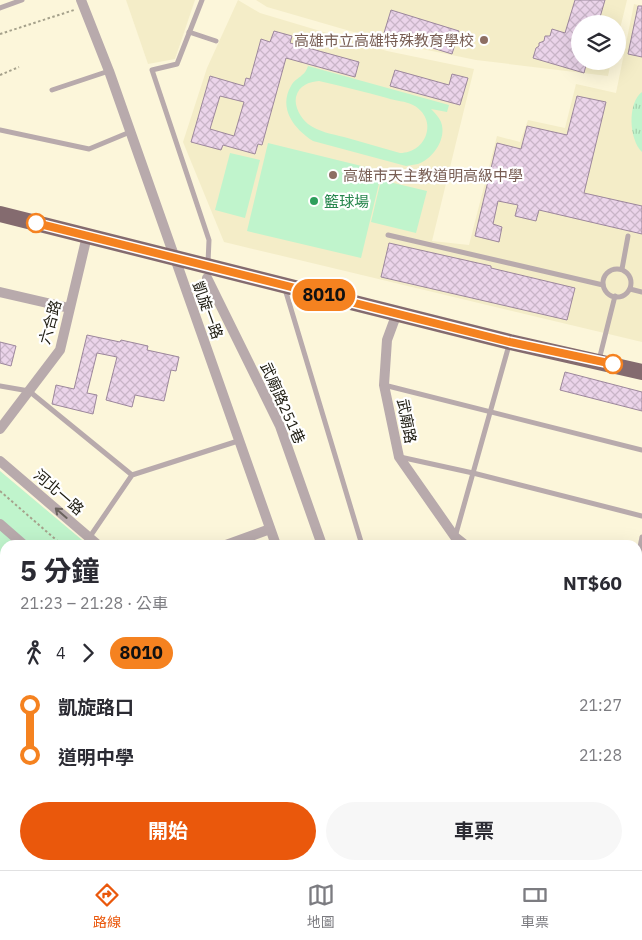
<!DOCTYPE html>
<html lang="zh-TW">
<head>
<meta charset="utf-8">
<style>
	:root { --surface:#fff; --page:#f7f7f7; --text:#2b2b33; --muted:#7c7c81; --line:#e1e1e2; --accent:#ea580c }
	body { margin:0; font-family:"IBM Plex Sans","Noto Sans TC",sans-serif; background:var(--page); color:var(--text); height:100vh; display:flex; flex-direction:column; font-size:19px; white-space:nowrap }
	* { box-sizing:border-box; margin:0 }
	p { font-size:16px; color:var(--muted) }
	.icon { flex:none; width:28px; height:28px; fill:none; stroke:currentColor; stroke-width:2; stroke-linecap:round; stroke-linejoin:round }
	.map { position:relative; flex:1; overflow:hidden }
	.sheet { position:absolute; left:0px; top:540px; width:642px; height:330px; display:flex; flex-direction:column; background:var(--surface); border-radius:15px 15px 0 0; box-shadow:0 5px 20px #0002 }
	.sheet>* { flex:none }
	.badge { padding:0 10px; border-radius:16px; font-size:18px; line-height:32px }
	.fabs { position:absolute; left:571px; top:15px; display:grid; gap:10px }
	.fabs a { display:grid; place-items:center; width:55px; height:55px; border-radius:50%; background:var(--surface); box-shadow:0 5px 20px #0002; font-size:25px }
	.map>.badge { position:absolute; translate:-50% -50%; box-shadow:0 0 0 2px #fff }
	.legs { display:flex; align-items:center; gap:8px; height:55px; padding:0 20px; font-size:16px }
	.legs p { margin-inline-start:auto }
	.overview { display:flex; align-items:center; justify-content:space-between; height:85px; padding:0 20px }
	h1 { font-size:28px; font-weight:700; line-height:38px }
	.cta { display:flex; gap:10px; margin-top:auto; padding:10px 20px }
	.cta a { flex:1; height:58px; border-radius:30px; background:var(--accent); color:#fff; font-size:20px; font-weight:700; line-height:58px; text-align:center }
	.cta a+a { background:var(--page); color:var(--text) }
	ul { padding:0 20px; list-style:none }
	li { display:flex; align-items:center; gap:18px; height:50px; font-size:19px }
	li i { display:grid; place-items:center; width:8px; height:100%; margin:0 6px; background:currentColor }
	li i::after { content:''; width:12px; height:12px; margin:-6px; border:4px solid; border-radius:50%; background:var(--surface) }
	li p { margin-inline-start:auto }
	li:first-child i { background:linear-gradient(#0000 50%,currentColor 0) }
	li:last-child i { background:linear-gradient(currentColor 50%,#0000 0) }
	.tab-bar { display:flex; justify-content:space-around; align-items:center; height:70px; border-top:1px solid var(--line); background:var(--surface); font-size:14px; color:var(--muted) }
	.tab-bar a { display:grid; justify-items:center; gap:2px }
	.tab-bar .current { color:var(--accent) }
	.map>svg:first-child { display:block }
</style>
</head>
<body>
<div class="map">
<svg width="642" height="870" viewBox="0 0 642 870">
	<defs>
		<pattern id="grass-tufts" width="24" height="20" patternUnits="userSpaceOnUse" patternTransform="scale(1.25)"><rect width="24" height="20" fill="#c0f4cc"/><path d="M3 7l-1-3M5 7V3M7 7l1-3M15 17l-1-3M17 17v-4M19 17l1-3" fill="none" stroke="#a4d1ae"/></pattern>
		<pattern id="building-cross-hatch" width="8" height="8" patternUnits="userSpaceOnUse" patternTransform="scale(1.25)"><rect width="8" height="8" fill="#ebd4ea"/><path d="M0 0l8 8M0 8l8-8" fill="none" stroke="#c9b5c8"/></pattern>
	</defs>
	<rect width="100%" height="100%" fill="#fcf6da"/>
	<g fill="#f4ebd6">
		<path d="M5,821V865H57L58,870H2Z"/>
		<path d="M127,865H378L380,870H129Z"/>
	</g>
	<g fill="#f4edc8">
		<path d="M126,0H195L175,59L148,64Z"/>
		<path d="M238,0L260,13L387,51L474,69L432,241L469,245L497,136L520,142L528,120L565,128L576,84L616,93L634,4L642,6V342L224,242L183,142L207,68Z"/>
		<path d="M256,0H627L618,37V24H580V61H611L608,76L476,60L388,42L267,7Z"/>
	</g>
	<path fill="url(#grass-tufts)" d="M642,92V152C629,140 627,103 642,92Z"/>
	<g fill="#c0f4cc" fill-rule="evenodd">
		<path d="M308,66L449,105L447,112L431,109C435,113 439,117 441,122C447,138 434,158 418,164C414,165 410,165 406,166L313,141C294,129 278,108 291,86C294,80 298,79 302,75C305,73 307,69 308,66ZM319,81C342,86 365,92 387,98C395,101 406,101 413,105C439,119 427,153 400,153C381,148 363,142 344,137C332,134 319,132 308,124C301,118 294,107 296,97C299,85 309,82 319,81Z"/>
		<path d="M268,143L382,171L361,258L247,231Z"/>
		<path d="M230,153L260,160L245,218L215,210Z"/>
		<path d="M381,180L427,191L416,233L371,222Z"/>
		<path d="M0,471L88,545H5V663L0,647Z"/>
		<path d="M70,865H115L116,870H72Z"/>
		<path d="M427,865H613L617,870H429Z"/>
	</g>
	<g fill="url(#building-cross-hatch)" stroke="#9c879b" fill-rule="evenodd">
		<path d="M575,0H605L598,24H580V61H587L584,73L533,58L536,48L539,46V43L544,41L545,36H550L552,29L565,33Z"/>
		<path d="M638,6H642V57L628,54Z"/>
		<path d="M391,10L459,31L452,54L384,33Z"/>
		<path d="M274,31L292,36L290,43L359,62L355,77L286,58L262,145L258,144L255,154L223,145L221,150L191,142L210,76L244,86L246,78L250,79L261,39L270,42ZM220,96L244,102L234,136L210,129Z"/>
		<path d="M395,70L449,85L452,74L468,78L460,105L390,86Z"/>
		<path d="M577,96L606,102L584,193L642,206V234L539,210L536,221L515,216L518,205L498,201L493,224L502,227L499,242L475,236L497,143L521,149L527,126L567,135Z"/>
		<path d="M389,243L491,266V268L575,288L567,320L381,277Z"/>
		<path d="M87,335L120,342L121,340L148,346L147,350L179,357L176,371L171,370L164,401L135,395L132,407L106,400L117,357L97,353L87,393L97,395L93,414L52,404L56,385L74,389Z"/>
		<path d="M0,342L16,346L11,366L0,363Z"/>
		<path d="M565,372L642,392V411L560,390Z"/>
	</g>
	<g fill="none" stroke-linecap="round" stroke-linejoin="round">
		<g stroke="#a5a18b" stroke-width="2" stroke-dasharray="2.5 2.5" stroke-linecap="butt">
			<path d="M0,34L74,10"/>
			<path d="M0,75L19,67"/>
			<path d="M0,491L62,545"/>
			<path d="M0,586L5,598"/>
			<path d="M0,612L5,611"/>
			<path d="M0,637L5,636"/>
			<path d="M90,865L92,870"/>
		</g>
		<g stroke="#b8aaac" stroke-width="5">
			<path d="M202,0L177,64L152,70L209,240L208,263"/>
			<path d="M0,8L22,0"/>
			<path d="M189,32L216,41"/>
			<path d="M52,90L109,71"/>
			<path d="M0,130L89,149L130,132"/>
			<path d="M388,235L603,285"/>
			<path d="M622,269L628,236"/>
			<circle cx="617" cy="283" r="14"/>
			<path d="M285,289L362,545"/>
			<path d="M630,289L642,292"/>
			<path d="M599,360L615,296"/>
			<path d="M384,385L642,450"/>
			<path d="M0,386L29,391L132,475"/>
			<path d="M400,457L473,473L642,516"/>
			<path d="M455,537L509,345"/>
			<path d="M89,538L132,475L238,441"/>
			<path d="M638,557L642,537"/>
			<path d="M638,658L642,660"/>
			<path d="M638,759L642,741"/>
			<path d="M638,784L642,791"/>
		</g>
		<g stroke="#b8aaac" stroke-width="10">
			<path d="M81,0L109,71L276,545"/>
			<path d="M207,278L280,426L322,545"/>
			<path d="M0,292L69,308"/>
			<path d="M397,313L387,340L384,385L399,457L455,537L465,545"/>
			<path d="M0,429L60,350L87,236"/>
			<path d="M0,461L98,545"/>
			<path d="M0,524L24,545"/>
			<path d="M226,545L270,529"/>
			<path d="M638,593L642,594"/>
			<path d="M0,625L5,623"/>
			<path d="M0,669L5,685"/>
			<path d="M61,865L62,870"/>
			<path d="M119,865L121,870"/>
			<path d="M391,865L393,870"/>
			<path d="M620,865L624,870"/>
			<path d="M234,870V865"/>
		</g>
		<path stroke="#846b6f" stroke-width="16" d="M0,214L510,342L642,372"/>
	</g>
	<defs><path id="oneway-shaft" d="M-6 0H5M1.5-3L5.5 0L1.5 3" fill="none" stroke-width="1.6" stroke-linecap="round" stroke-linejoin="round" transform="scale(1.25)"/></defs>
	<use stroke="#6a625d" href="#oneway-shaft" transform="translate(61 513) rotate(-139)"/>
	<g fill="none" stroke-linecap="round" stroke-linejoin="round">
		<defs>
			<path id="line-1" d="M36,223L510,342L613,364"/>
		</defs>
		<use href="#line-1" stroke="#fff" stroke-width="11"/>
		<use href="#line-1" stroke="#f58220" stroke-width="8"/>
	</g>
	<g fill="#8d6e63" stroke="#fff" stroke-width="2">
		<circle cx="484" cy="40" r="5"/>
		<circle cx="333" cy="175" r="5"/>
	</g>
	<circle fill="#2e9e5b" stroke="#fff" stroke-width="2" cx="314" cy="201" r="5"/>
	<g fill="#fff" stroke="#f58220" stroke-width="2.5">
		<circle cx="36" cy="223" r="9"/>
		<circle cx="613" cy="364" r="9"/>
	</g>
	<g text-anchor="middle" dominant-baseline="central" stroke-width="4.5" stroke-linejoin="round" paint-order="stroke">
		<g font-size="15" fill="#785e54" stroke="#fff" text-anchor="end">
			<text x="474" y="40">高雄市立高雄特殊教育學校</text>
			<text x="343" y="175" text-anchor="start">高雄市天主教道明高級中學</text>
		</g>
		<g font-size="15" fill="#27864d" stroke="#fff" text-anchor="start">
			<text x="324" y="201">籃球場</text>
		</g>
		<g font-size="15" fill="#1b190e" stroke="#fff">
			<text transform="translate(208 310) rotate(70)">凱旋一路</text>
			<text transform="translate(50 322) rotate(-74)">六合路</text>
			<text transform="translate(283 403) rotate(66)">武廟路251巷</text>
			<text transform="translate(407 421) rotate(79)">武廟路</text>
			<text transform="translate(59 492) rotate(41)">河北一路</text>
		</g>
	</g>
</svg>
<div class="fabs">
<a><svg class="icon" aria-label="layers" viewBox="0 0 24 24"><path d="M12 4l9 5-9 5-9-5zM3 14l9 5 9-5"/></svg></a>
</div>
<b class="badge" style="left:324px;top:295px;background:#f58220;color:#111">8010</b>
<section class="sheet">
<div class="overview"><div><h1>5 分鐘</h1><p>21:23 – 21:28 · 公車</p></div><b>NT$60</b></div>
<div class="legs"><svg class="icon" aria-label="walk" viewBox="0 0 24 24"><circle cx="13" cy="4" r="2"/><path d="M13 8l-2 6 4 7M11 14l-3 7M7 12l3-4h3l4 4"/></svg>4<svg class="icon" aria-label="forward" viewBox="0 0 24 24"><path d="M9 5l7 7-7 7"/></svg><b class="badge" style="background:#f58220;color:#111">8010</b></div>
<ul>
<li><i style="color:#f58220"></i><b>凱旋路口</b><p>21:27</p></li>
<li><i style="color:#f58220"></i><b>道明中學</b><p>21:28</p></li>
</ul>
<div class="cta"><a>開始</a><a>車票</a></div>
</section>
</div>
<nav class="tab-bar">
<a class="current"><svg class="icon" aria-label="directions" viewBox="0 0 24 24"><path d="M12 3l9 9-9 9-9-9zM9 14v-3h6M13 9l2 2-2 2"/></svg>路線</a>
<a><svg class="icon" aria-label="map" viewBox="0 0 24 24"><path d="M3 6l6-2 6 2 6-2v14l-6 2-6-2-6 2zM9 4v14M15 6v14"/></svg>地圖</a>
<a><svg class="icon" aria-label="tickets" viewBox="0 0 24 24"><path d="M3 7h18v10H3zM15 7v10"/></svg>車票</a>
</nav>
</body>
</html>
